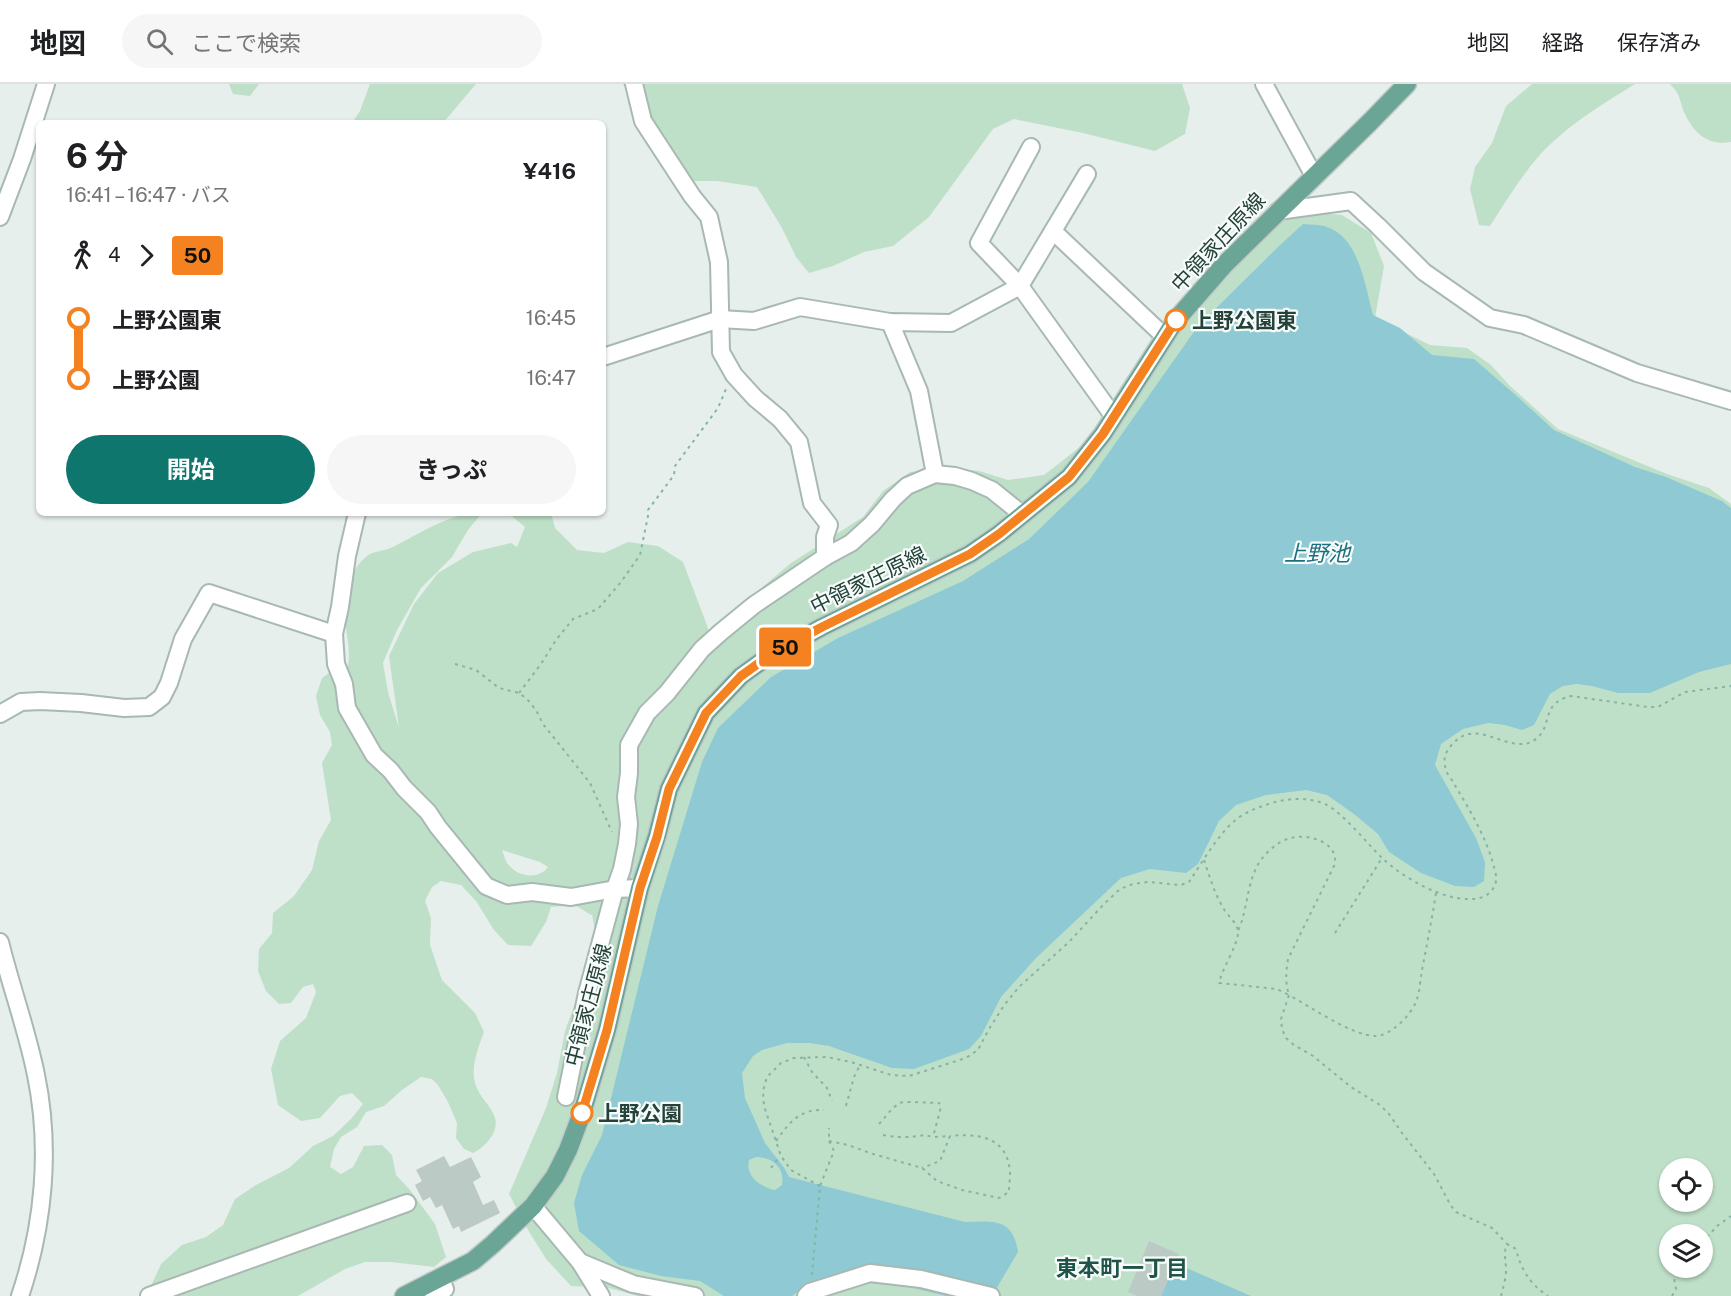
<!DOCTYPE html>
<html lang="ja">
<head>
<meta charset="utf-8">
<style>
	:root { --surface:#fff; --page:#f6f6f6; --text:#202124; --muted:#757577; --line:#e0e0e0; --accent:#0f766e }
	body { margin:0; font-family:"Public Sans","Noto Sans JP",sans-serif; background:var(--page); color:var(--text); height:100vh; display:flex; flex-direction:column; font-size:22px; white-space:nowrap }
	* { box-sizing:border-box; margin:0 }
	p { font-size:20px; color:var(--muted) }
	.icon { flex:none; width:33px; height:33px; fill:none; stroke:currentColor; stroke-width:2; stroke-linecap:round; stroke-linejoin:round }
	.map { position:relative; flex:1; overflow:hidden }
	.sheet { position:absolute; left:36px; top:36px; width:570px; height:396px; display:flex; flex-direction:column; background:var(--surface); border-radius:9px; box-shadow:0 2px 4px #0004 }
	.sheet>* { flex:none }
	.badge { padding:0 12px; border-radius:4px; font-size:21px; line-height:39px }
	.fabs { position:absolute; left:1659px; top:1074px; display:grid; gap:12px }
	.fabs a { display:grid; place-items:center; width:54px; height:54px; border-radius:50%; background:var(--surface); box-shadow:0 2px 4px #0004; font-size:30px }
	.map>.badge { position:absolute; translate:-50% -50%; box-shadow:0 0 0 3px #fff }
	.legs { display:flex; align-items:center; gap:9px; height:66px; padding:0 30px; font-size:20px }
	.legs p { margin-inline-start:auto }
	.overview { display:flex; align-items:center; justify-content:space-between; height:102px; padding:0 30px }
	h1 { font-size:33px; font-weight:700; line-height:45px }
	.primary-button { display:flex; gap:12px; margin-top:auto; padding:12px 30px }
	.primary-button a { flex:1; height:69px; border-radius:36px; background:var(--accent); color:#fff; font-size:24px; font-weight:700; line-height:69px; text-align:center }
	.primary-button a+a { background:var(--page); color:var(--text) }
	ul { padding:0 30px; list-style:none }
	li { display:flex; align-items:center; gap:21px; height:60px; font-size:22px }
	li i { display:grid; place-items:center; width:9px; height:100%; margin:0 8px; background:currentColor }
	li i::after { content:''; width:15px; height:15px; margin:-8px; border:4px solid; border-radius:50%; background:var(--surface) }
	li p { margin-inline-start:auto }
	li:first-child i { background:linear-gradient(#0000 50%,currentColor 0) }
	li:last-child i { background:linear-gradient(currentColor 50%,#0000 0) }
	header { display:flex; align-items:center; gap:36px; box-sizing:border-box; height:84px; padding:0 30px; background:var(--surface); border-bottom:2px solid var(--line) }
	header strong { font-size:28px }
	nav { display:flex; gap:33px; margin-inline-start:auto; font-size:21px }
	.search { width:420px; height:54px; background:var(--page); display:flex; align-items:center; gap:15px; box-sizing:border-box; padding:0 21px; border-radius:33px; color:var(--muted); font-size:22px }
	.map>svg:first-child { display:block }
</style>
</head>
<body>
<header>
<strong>地図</strong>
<div class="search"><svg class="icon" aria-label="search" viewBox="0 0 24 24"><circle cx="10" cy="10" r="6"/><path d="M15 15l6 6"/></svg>ここで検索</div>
<nav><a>地図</a><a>経路</a><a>保存済み</a></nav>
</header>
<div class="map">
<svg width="1731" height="1212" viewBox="0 0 1731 1212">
	<rect width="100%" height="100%" fill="#e6efeb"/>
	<g fill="#bfe0c8" fill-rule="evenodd">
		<path d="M229,0H259L250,12L233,10Z"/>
		<path d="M370,0H476L443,39H352L360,27Z"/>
		<path d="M622,0H1182L1190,24L1185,50L1155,67L1083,49L1014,35L993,45L929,133L893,162L864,168L833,182L809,189L796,173L782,144L757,103L717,97H688L628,5Z"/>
		<path d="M1532,0H1635C1601,21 1566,42 1538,73C1520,94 1505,119 1490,142L1479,141L1470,105L1475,83L1492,59L1506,22Z"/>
		<path d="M1670,0H1731V58C1709,62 1694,50 1685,30C1679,17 1682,12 1670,0Z"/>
		<path d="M1295,127L1342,131L1371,149L1384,182L1375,234L1430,261L1467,264L1491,281L1510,302L1558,345L1667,390L1709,404L1731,420V1212H638L609,1204L571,1202L546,1175L528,1146L509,1110L546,1024L557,989L565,947L585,892L596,853L592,830L591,831L575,821L551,823L546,838L531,862L508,861L494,846L476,817L461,801L441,797L432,803L425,817L431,834L430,861L442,896L475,929L484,948C479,962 472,979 474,994C476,1010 488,1018 494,1031C501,1046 486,1063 473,1069L464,1065L456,1054L457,1039L448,1018L438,1001L432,995L421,993L402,1006L384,1022L366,1028L357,1043L341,1053L334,1065L330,1083L341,1090L353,1083L364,1062L382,1061L392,1071L396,1091L410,1106L435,1140L446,1173L434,1183L391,1178H365L345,1185L298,1212H162L151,1202L161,1180L182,1161L206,1153L223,1141L235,1115L256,1101L289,1084L313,1062L333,1052L351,1035L363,1020L352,1009L340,1012L320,1034L301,1037L278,1021L271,985L280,957L306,934L316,908L313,900L303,903L291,919L279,920L266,907L258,887L259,865L272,849L273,829L294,812L312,786L319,757L331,736L322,679L332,661L330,648L320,631L316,612L322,594L332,587L347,585C353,567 343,542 345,521C347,503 351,485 367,472C373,467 385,467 393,463C421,449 449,429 482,429L468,446L452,473L421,504L397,546L383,579L388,608L399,644L389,572L414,520L438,489L473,468L511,459L517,463L525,443L508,429H551L555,444L577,466L604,469L628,458L658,462L683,478L708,544L709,563L736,528L759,506L791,479L863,433L883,407L910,388L951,384L979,387L1008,396L1044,391L1080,363L1122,314L1245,157ZM502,766L540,778L548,783C539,796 517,793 508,780C505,777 504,770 502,766ZM1670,1084H1702V1118H1670ZM1670,1150H1702V1184H1670Z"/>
	</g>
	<g fill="#8ec9d4" fill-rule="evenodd">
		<path d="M1303,140C1310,141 1320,140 1327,143C1359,153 1365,202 1373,231L1400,244L1432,271L1474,275L1519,314L1554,346L1635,383L1666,393L1722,417L1731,424V580L1699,588L1650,609H1618L1592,602L1577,600L1563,602L1550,610L1534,641L1522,646L1505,641L1488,639L1463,645L1441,660L1435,681L1476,754L1485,778L1484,797L1474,803L1455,802L1421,789L1389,768L1378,750L1354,730L1327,711L1306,706L1266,711L1236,721L1219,737L1198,780L1186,789L1150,785L1121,794L1036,874L1001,913L981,952L969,965L914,985L892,984L829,962L809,959H787L762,966L753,972L742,989L745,1014L765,1059L785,1085L789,1093L965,1138C994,1137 1013,1134 1018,1168L992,1212H946L910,1203L831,1195L804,1203L792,1212H724L700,1197L661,1192L619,1181L579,1147L574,1119L582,1091L602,1051L658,822L702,678L718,644L771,593L838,554L963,497L1029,455L1088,398L1198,242L1279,162ZM756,1073C773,1073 785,1084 782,1101L775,1106C761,1103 745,1093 749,1076Z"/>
		<path d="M1175,1179L1251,1212H1161Z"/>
	</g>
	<g fill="#bbcac4">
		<path d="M444,1072L450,1083L471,1073L481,1093L473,1098L483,1121L494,1116L500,1129L461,1148L459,1142L453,1145L442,1121L436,1124L430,1113L423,1117L415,1101L422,1097L416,1086Z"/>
		<path d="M1149,1157L1179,1170L1161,1212H1137L1128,1208Z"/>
	</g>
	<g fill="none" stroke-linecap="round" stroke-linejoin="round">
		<defs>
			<g id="minor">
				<path d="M634,0L643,37L692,112L709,133L719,178L721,268L734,291L755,314L780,335L799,358L812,419L829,441L825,453V473"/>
				<path d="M1264,0L1314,92"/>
				<path d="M1031,63L979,159L1020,202L1114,333"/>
				<path d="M1278,127L1351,117L1378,142L1424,188L1490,234L1524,241L1637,289L1731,317"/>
				<path d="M0,133L22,75L46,0"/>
				<path d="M1053,147L1165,253"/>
				<path d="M890,238L919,307L935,390"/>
				<path d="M603,273L720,235L754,237L800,223L890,238L951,239L1020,202L1087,90"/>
				<path d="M357,429L347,472L340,523L334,550L336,580L344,600L347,624L374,671L391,687L404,704L428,728L438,743L486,802L507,811L532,808L571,813L615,805L640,804"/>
				<path d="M0,630L21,618L40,617L81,619L124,624L149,623L162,613L169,599L183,555L209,509L334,550"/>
				<path d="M0,858C11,903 27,946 36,991C51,1064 44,1141 20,1212"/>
				<path d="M566,1013L587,909L615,805L622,785L627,760L629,740L626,713L629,689V661L647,629L667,609L702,565L721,548L754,521L825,473L851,459L872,440L893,415L907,402L935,390L955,392L972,397L992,406L1023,431"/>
				<path d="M533,1122L580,1178L601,1212"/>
				<path d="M580,1178L633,1200L695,1212"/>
				<path d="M149,1212L407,1119"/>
				<path d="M434,1212L445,1205L440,1194"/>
				<path d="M806,1212L810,1208L870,1189L921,1195L991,1212"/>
			</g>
			<path id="major" d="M404,1212L473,1177L493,1160L533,1122L555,1092L568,1066L582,1029L607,946L640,804L657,752L669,705L706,629L741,592L770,571L822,543L970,470L999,450L1069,393L1103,350L1176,236L1224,181L1370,38L1407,0"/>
		</defs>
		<use href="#minor" stroke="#a8b8b2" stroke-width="20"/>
		<use href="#major" stroke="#c2cac8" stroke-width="21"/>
		<g stroke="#86b3a5" stroke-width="2" stroke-dasharray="3 4.5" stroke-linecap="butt">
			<path d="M455,580L476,586L499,604L519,609L527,615L536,626L543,640L590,699L612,748"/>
			<path d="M519,609L541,580L556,556L573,535L598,525L621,498L640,471L648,432V426L674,391L675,382L718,324L726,305"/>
			<path d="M1204,776C1210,794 1215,811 1225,827C1229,833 1237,839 1238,847C1239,860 1222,884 1219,899L1277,905L1289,911C1285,898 1286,888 1288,875L1334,782C1341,759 1309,749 1291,754C1281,756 1271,764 1264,772C1246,793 1249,823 1238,847"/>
			<path d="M1436,809C1432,835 1427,860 1422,886C1420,896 1420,908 1416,918C1411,931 1390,952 1376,952C1352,952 1311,923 1289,911L1281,935L1282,945L1286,954L1294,961L1313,972L1351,1003L1380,1021L1389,1030L1402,1049L1434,1090L1451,1122L1456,1128L1492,1144L1507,1160"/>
			<path d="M1335,849L1382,774"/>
			<path d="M804,973L812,988L827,1004L832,1017"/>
			<path d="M846,1022L854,993L860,981"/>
			<path d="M879,1040C885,1034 892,1023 900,1019C903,1017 932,1019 939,1019L941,1023L933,1053"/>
			<path d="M883,1051L896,1053H911L925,1051L933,1053L950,1052L940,1077L922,1084"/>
			<path d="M776,1057C789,1039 799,1025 824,1026"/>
			<path d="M829,1057L848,1061L870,1069L922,1084L937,1097L962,1106L999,1114L1009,1108C1009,1102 1010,1095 1010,1089C1008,1053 979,1049 950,1052"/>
			<path d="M771,1084L780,1072"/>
			<path d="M820,1102L791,1086L781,1072L764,1022L763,1007L767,993L781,979L794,974L827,973L851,978L891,991L909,992L966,974L978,966L989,945L1005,920L1019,903L1069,858L1103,821L1120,805L1133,800L1148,798L1181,801L1189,798C1201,780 1213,759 1228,743C1240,730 1255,724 1272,719C1289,714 1308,713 1325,720C1342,728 1367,759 1381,773C1403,794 1451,823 1483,813C1490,810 1495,804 1496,797C1497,793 1495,787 1494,783C1486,752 1469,725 1453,698C1451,694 1447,690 1446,686C1445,683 1444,676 1445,673C1446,666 1453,659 1458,655C1481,637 1510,670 1533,657C1555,644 1538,620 1571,612L1648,623H1658L1685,608L1731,602"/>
			<path d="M1702,1159L1717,1142L1731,1132"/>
			<path d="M812,1191L820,1102L834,1067L829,1057V1044"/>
			<path d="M1501,1212C1503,1204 1506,1195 1506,1186C1506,1177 1503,1169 1507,1160L1516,1165C1521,1186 1530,1200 1548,1212"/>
			<path d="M1672,1212L1676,1205L1674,1194L1685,1184"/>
		</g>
		<use href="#minor" stroke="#fff" stroke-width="16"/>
		<use href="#major" stroke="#6aa596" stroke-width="18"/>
	</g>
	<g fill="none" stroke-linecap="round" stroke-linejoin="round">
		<defs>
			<path id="line-1" d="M582,1029L607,946L640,804L657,753L669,705L706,629L741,592L770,571L822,543L970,470L999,450L1069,393L1103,350L1176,236"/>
		</defs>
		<use href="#line-1" stroke="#fff" stroke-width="14"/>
		<use href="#line-1" stroke="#f58220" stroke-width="9"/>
	</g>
	<g fill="#fff" stroke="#f58220" stroke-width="3">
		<circle cx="1176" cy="236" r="10"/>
		<circle cx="582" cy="1029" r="10"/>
	</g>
	<g text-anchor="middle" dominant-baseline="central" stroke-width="4.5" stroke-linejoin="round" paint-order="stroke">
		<g font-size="21" fill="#24423a" stroke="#f7fbf9">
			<text transform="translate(1218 158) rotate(-47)">中領家庄原線</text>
			<text transform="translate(868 496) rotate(-26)">中領家庄原線</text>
			<text transform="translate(588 921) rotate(-75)">中領家庄原線</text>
		</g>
		<g font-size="21" font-weight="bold" fill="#24423a" stroke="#f7fbf9" text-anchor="start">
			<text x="1192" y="236">上野公園東</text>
			<text x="598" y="1029">上野公園</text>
		</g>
		<g font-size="22" font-style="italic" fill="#1c6f80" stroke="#f7fbf9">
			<text x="1317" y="469">上野池</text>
		</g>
		<g font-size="22" font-weight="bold" fill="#1f5548" stroke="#f7fbf9">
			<text x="1122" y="1184">東本町一丁目</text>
		</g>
	</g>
</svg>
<div class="fabs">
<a><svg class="icon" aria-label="locate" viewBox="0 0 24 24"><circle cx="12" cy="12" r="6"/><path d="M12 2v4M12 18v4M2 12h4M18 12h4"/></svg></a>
<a><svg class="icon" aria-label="layers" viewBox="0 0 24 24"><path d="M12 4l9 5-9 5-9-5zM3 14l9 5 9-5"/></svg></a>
</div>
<b class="badge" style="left:785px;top:563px;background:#f58220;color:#111">50</b>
<section class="sheet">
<div class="overview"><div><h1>6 分</h1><p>16:41 – 16:47 · バス</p></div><b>¥416</b></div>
<div class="legs"><svg class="icon" aria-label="walk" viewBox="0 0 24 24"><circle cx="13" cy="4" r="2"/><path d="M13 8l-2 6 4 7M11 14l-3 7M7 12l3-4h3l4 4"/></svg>4<svg class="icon" aria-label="forward" viewBox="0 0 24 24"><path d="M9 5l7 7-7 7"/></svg><b class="badge" style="background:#f58220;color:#111">50</b></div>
<ul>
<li><i style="color:#f58220"></i><b>上野公園東</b><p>16:45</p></li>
<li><i style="color:#f58220"></i><b>上野公園</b><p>16:47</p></li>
</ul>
<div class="primary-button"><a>開始</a><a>きっぷ</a></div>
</section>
</div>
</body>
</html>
